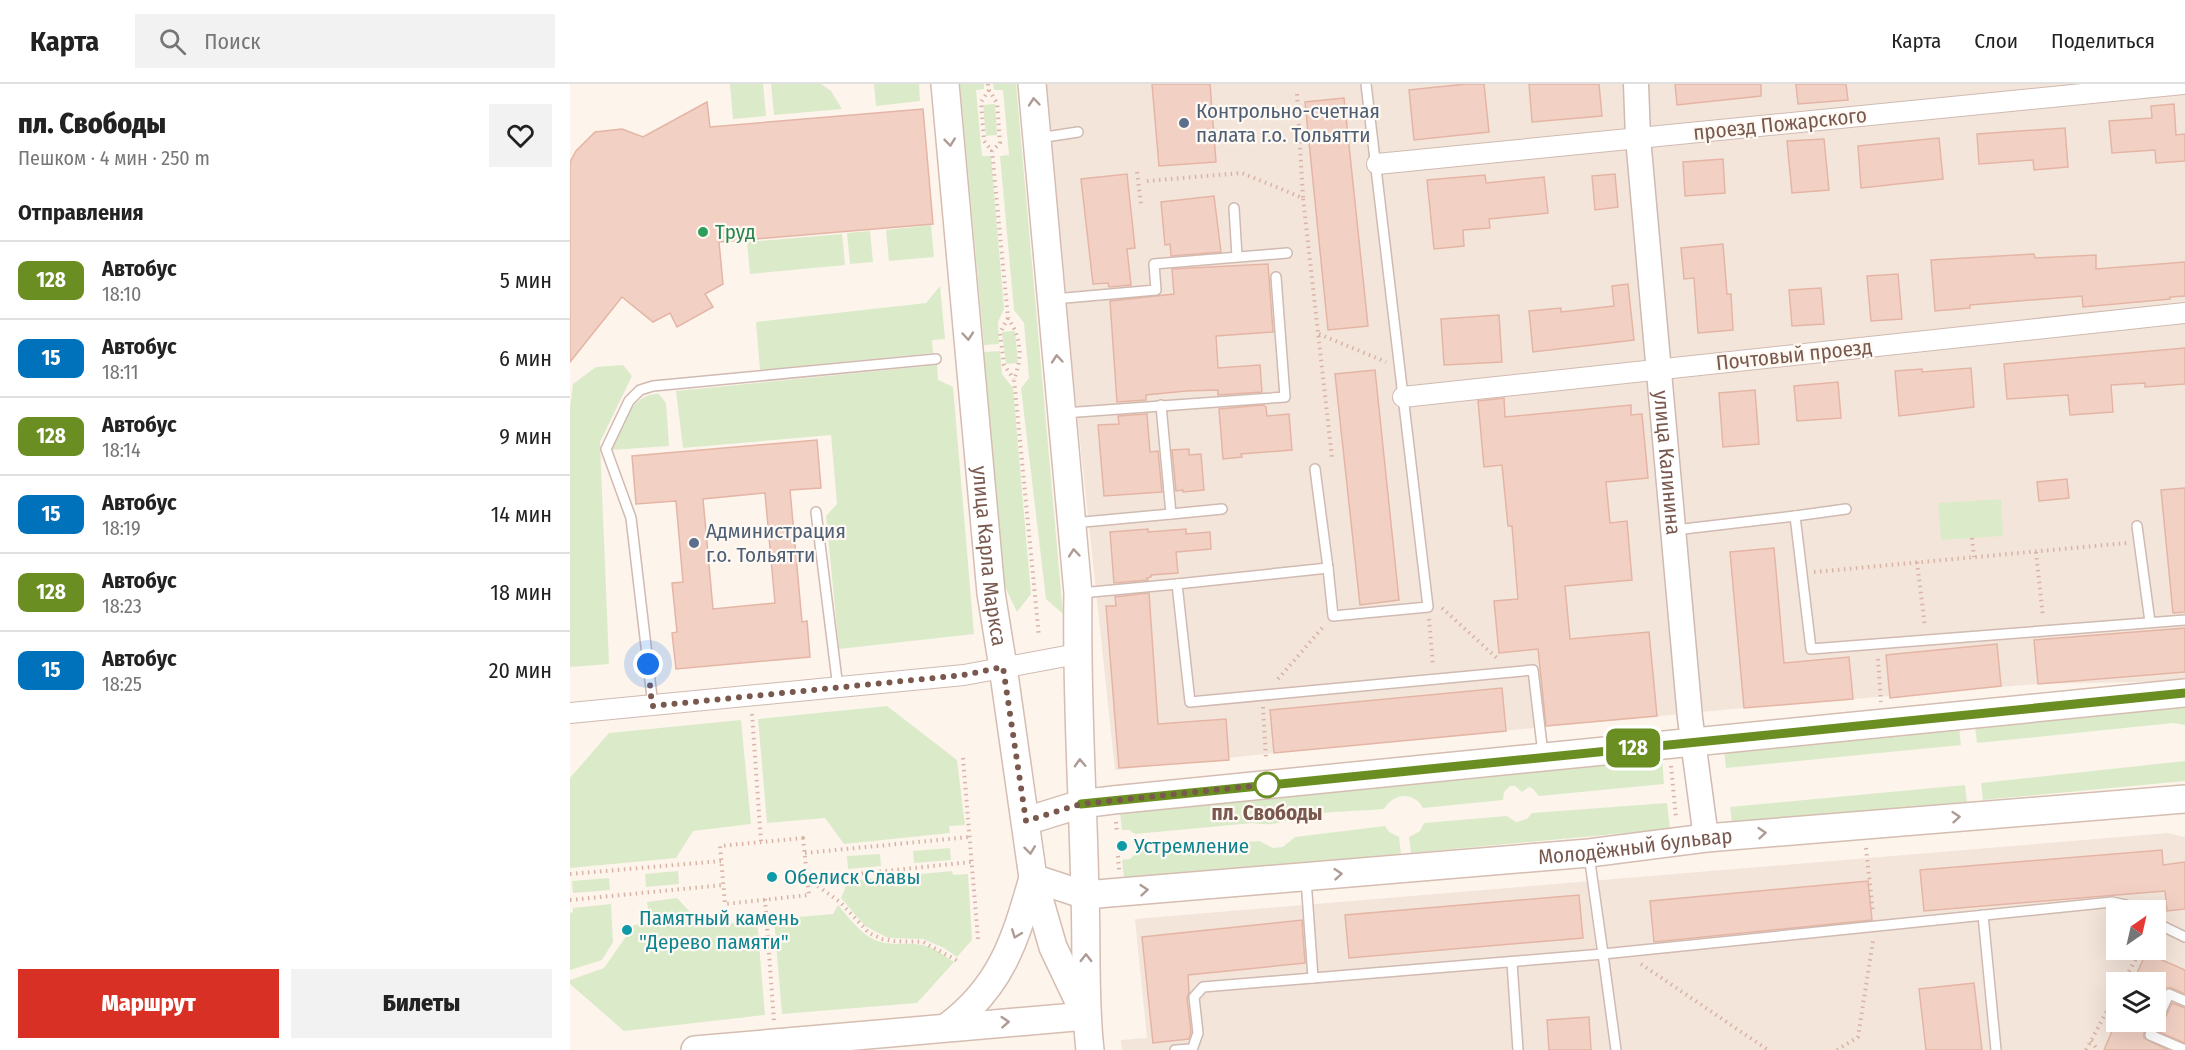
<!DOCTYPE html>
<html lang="ru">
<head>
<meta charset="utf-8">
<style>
	:root { --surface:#fff; --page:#f2f2f2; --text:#222; --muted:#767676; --line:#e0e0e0; --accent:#d93025 }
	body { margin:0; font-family:"Fira Sans Condensed",sans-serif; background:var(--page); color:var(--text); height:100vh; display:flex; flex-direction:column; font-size:22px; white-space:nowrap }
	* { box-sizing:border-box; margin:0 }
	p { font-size:20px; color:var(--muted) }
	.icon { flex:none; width:33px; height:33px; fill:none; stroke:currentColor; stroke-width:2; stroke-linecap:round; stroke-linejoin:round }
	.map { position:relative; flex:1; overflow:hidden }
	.side { display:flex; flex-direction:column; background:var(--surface); width:570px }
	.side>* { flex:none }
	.badge { padding:0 12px; border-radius:9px; font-size:21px; line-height:39px }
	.needle { width:39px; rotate:34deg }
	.fabs { position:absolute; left:1536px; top:816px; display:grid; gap:12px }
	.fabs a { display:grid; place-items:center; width:60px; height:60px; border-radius:0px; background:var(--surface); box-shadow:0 6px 24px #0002; font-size:30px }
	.you { position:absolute; width:30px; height:30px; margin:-15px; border:4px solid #fff; border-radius:50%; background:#1a73e8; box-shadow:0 0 0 9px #1a73e833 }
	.map>.badge { position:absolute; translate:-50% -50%; box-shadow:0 0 0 3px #fff }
	h2 { padding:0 18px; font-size:22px; line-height:54px }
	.round { display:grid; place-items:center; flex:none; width:63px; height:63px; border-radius:0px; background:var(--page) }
	.headline { display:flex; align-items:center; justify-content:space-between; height:102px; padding:0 18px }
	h1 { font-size:28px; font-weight:800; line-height:45px }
	.cta { display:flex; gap:12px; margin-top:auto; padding:12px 18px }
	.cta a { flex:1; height:69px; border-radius:0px; background:var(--accent); color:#fff; font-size:24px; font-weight:800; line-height:69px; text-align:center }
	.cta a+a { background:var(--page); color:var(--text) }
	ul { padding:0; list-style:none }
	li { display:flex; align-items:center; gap:18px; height:78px; padding:0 18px; border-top:2px solid var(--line) }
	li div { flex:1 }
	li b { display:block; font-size:22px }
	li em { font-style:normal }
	li .badge { min-width:66px; font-weight:700; text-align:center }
	header { display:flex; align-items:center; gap:36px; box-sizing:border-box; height:84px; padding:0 30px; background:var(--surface); border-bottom:2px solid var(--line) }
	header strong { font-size:28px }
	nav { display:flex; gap:33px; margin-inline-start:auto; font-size:21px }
	.search { width:420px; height:54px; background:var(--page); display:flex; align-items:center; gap:15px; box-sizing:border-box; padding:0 21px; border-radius:0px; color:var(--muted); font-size:22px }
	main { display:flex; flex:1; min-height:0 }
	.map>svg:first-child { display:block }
</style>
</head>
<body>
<header>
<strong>Карта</strong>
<div class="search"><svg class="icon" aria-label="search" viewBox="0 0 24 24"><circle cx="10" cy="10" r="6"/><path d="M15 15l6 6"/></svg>Поиск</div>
<nav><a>Карта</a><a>Слои</a><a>Поделиться</a></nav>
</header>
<main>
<section class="side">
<div class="headline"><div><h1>пл. Свободы</h1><p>Пешком · 4 мин · 250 m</p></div><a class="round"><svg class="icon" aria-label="heart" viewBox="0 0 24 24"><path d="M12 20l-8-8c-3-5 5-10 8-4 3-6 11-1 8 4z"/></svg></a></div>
<h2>Отправления</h2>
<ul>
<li><span class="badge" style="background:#6b8e23;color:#fff">128</span><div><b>Автобус</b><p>18:10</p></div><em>5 мин</em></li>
<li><span class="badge" style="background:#0072bc;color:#fff">15</span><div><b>Автобус</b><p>18:11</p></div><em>6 мин</em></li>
<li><span class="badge" style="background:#6b8e23;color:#fff">128</span><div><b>Автобус</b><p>18:14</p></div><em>9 мин</em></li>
<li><span class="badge" style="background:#0072bc;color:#fff">15</span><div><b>Автобус</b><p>18:19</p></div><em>14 мин</em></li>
<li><span class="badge" style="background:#6b8e23;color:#fff">128</span><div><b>Автобус</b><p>18:23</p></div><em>18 мин</em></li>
<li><span class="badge" style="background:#0072bc;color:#fff">15</span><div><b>Автобус</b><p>18:25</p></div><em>20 мин</em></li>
</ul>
<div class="cta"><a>Маршрут</a><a>Билеты</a></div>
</section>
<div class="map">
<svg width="1615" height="966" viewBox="0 0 1615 966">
	<rect width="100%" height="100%" fill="#fdf4ec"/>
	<g fill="#f4e5da" fill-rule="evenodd">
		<path d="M472,0H1615V597L1468,600L1174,624L704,669L545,686Z"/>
		<path d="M1598,749L1615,753V966H552L551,956L577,954L565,835ZM1546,826H1586V866H1546ZM1546,898H1586V938H1546Z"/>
	</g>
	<g fill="#dbebca">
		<path d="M160,0H193L196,32L163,35Z"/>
		<path d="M201,0H251L261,7L272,25L204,31Z"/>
		<path d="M304,0H349L350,17L306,22Z"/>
		<path d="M390,0H414V5L406,6L412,72H421L434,225L428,238L429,260L414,261Z"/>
		<path d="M423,0H446L493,530L476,515L451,304L459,294L454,239L444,226L430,72L439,71L433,6H424Z"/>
		<path d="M425,20L427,51L416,52L413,21Z"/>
		<path d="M361,141L364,173L319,177L316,146Z"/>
		<path d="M300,147L303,178L280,180L277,149Z"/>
		<path d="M272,150L275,181L180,190L177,158Z"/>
		<path d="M370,202L375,255L362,256L363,269L190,286L186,238L356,219Z"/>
		<path d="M445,247L448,279L436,280L432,248Z"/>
		<path d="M430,267L432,290L443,304L461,510L447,528L434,501L414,268Z"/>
		<path d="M53,281L62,292L30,358L39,580L0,583V323L3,300L26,283Z"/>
		<path d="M367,281L368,296L383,303L404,550L269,565L256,432L267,420L261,351L113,364L106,307Z"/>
		<path d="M84,310H89L96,319L99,362L41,366C51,346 59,313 84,310Z"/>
		<path d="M1431,415L1433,452L1371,456L1368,419Z"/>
		<path d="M317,622L387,676L395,741L379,742L380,749L274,760L255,734L197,739L188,635Z"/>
		<path d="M1615,622V641L1603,639L1407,659L1405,643Z"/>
		<path d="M171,636L181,740L123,747L106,774L0,784V694L39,649Z"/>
		<path d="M1389,644L1391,661L1156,684L1154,667Z"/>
		<path d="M1092,672L1094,700L969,712L963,705L959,703L952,708L945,702H940L934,708L933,716L853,724C843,707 824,709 814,725C790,727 757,727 734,732C715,737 702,743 683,739L565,750L559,746H552L550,728Z"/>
		<path d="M1615,677V697L1413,716L1411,699Z"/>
		<path d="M1395,701L1397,718L1162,740L1160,723Z"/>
		<path d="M1097,719L1100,745L841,769L839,753L850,747L854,739L937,732L946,738L957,735L962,729Z"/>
		<path d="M815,742L819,748L829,753L831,770L554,793L552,776L560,775L569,766L689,757L703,764L713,763L725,753Z"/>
		<path d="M380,764L381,776L344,779L343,767Z"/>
		<path d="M310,770L311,782L278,785L277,772Z"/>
		<path d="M108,787L109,800L76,803L75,790Z"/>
		<path d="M382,787L383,791L398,790L402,856L387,873L374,864L353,855L318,854L295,842L271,814L278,797Z"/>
		<path d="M39,794L40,806L3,809L2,797Z"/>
		<path d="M107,814L120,828L79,833L77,818Z"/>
		<path d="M41,820L43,858L32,876L0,886V829L3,828V824Z"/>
		<path d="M268,821C279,834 290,849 305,856C322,863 340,857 356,862C366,865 375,872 384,878L347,919L212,930L204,835L263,830Z"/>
		<path d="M125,833L132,843L187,836L195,931L54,947L0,900V896L34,884L64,841Z"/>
	</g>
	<g fill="#f2d1c4" stroke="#e4b5a5" stroke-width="1.5" fill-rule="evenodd">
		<path d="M582,0H640L646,78L589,82Z"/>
		<path d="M896,0H914L919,48L844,56L839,6Z"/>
		<path d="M959,0H1029L1032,32L962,38Z"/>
		<path d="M1105,0H1191V12L1107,21Z"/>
		<path d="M1226,0H1276L1278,16L1228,20Z"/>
		<path d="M774,14L798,242L758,246L735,18Z"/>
		<path d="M137,18L140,43L353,25L363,140L149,158L153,200L135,210L143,223L107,243L100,229L83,238L52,213L0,278V78L6,67L25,48L52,45L73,53Z"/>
		<path d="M1604,20L1606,51L1615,50V77L1586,79L1585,66L1542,69L1539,37L1582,34L1581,22Z"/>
		<path d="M1495,44L1498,83L1464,86L1463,76L1409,80L1407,50Z"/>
		<path d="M1369,54L1373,95L1291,104L1288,62Z"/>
		<path d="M1254,55L1259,106L1222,109L1217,57Z"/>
		<path d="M1153,75L1155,109L1115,112L1113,78Z"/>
		<path d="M557,90L565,164L557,165L561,201L539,203L538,199L523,200L511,95Z"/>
		<path d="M1045,90L1048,123L1025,126L1022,92Z"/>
		<path d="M915,91L916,99L974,93L978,129L919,135L920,144L893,146L894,162L864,165L857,96Z"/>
		<path d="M644,112L651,168L601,172L600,160L595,161L591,118Z"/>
		<path d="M1153,160L1157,210H1161L1163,246L1128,249L1124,194L1114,195L1111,164Z"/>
		<path d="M1464,170L1465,174L1526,171V185L1615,178V212L1600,213V215L1513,223L1512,212L1400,221V224L1365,227L1361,176Z"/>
		<path d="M698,180L703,248L646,252L648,284L690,281L692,308L648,311V306L616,307L576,311V316L547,318L540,217L604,210L602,185Z"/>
		<path d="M1328,190L1332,235L1301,237L1297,192Z"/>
		<path d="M1058,200L1064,256L963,268L959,227L991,224V228L1044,222L1042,202Z"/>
		<path d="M1251,204L1254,240L1222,242L1219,206Z"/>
		<path d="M929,231L932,278L874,281L871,235Z"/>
		<path d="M1615,264V300L1575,303V299L1541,301L1543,328L1500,331L1498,311L1437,315L1434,280Z"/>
		<path d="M1401,284L1404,323L1329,332L1325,287L1352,285V288Z"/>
		<path d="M805,286L829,516L790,521L765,290Z"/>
		<path d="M1268,298L1271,334L1227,337L1224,302Z"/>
		<path d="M1185,306L1189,360L1153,363L1149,309Z"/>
		<path d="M934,314L935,333L1061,321V331L1072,330L1078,394L1036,398L1040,439L1057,437L1062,496L995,502L1000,555L1079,548L1087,632L976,642L968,565L929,569L924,517L948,515L942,442H938L932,381L914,383L908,317Z"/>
		<path d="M693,321L696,323L697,332L719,330L722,366L671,370L672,373L653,375L649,325Z"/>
		<path d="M577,330L580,368L588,367L592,408L534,412L528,341L549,340L548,332Z"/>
		<path d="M247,356L251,404L220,406L232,538L237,537L240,573L106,585L102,549L107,548L102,499L113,498L106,417L66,420L62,372ZM195,409L205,519L143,525L133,415Z"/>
		<path d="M619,365V371L631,370L634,406L613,408V406L606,407L602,366Z"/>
		<path d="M1497,395L1499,414L1469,417L1467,398Z"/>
		<path d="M1615,404V528L1603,529L1591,406Z"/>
		<path d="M578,445V448L616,445V450L640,448L641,465L606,468L608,489L581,491V493L577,494L578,496L544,499L540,448Z"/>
		<path d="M1204,464L1214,579L1279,573L1283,615L1174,624L1160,468Z"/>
		<path d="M579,509L588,640L656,635L659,676L549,684L536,522H546L545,513Z"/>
		<path d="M1615,544V588L1468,600L1464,556Z"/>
		<path d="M1427,560L1431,602L1320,614L1316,571Z"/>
		<path d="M932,604L936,647L704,669L700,626Z"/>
		<path d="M1592,766L1593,781L1615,778V825L1597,827L1595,807L1354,827L1350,786Z"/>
		<path d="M1298,797L1302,836L1084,858L1080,817Z"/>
		<path d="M1009,811L1013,854L779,874L775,831Z"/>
		<path d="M732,836L735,879L618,891L619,908L617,914L621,948L619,955L583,959L572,853Z"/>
		<path d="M1576,869L1615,886V910L1602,904H1596L1586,923V898H1563Z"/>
		<path d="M1404,899L1412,966H1356L1349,905Z"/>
		<path d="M1602,919L1615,924V959L1589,948Z"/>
		<path d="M1019,933L1021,966H979L977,936Z"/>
		<path d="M1546,938H1579L1574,949V954L1598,966H1534Z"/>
	</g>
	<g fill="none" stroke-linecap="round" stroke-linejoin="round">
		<defs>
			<g id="service">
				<path d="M796,0L858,523L763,532L758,484L607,500L620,618L963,586L973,670"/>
				<path d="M469,54L508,48"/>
				<path d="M664,124L667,172"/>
				<path d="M484,215L586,206L584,180L717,169"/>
				<path d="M494,329L715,313L706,193"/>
				<path d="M745,385L758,484"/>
				<path d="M246,428L268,604"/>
				<path d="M601,430L652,425"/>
				<path d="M1225,432L1276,425"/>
				<path d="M503,439L601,430L591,321"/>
				<path d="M1567,442L1580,538"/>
				<path d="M1105,446L1225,432L1241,565L1615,536"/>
				<path d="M511,509L607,500"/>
				<path d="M83,622L61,434L36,365L59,317L70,306L83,302L366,275"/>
				<path d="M1019,771L1033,870L1542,818L1556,821L1565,826"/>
				<path d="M1413,831L1426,966"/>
				<path d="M1586,839L1615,853"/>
				<path d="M942,879L948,966"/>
				<path d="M743,894L1033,870L1046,966"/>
				<path d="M605,966L622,965"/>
				<path d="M622,966L628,949L624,913L633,903L743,894L736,795"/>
				<path d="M1615,966L1580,951L1599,910L1615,917"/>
			</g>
			<g id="minor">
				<path d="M807,80L1613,0"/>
				<path d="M833,313L1615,229"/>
				<path d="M0,629L394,591L507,570"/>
			</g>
			<g id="tertiary">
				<path id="s1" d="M1066,0L1068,54L1120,634L1136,754"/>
			</g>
			<g id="secondary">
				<path id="s2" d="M375,0L421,509L433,583L463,794L483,863L513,926"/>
				<path d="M462,0L508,509C506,610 513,710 515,811C517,863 514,914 520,966"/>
				<path d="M456,737L511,720L543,716L1615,609"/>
				<path id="s3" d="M377,943C431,903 445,857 463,794L515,811L1019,769L1136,754L1615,715"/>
				<path d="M125,966L516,932"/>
			</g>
		</defs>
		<use href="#service" stroke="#d0bab1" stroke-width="12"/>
		<use href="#minor" stroke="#d0bab1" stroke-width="22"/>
		<use href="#tertiary" stroke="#d0bab1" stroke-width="27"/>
		<use href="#secondary" stroke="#d5bdb1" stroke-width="30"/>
		<g stroke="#d8b3a6" stroke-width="4" stroke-dasharray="1.5 4.5" stroke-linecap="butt">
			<path d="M418,0L419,6L427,19L430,59L422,67L438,234C451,253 453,273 444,295L469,553"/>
			<path d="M419,6L411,18L414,57L422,67"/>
			<path d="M727,10L733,114"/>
			<path d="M567,88L571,120"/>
			<path d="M577,97L672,89L733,114L762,374"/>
			<path d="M438,234L430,249L434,281L444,295"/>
			<path d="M749,250L816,278"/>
			<path d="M1402,454L1404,473"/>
			<path d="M1466,468L1473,533"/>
			<path d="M1347,478L1355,543"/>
			<path d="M1244,488L1557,459"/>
			<path d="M872,524L928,575"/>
			<path d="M859,535L863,582"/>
			<path d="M1308,575L1311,618"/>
			<path d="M708,595L754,542"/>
			<path d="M693,623L696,674"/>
			<path d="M182,630L191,758"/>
			<path d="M393,674L408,855"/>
			<path d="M1101,682L1106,734"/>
			<path d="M546,738L547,749"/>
			<path d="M233,754L239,811L155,820L150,762Z"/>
			<path d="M1296,764L1303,828"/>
			<path d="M235,769L399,753"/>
			<path d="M548,772L549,786"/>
			<path d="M0,790L151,777"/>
			<path d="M238,795L270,818L299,849L312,855L324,857L353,858L390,878"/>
			<path d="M238,795L401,778"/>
			<path d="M195,815L204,937"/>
			<path d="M0,816L153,801"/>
			<path d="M1071,880L1198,966"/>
			<path d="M1553,898L1571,866"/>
			<path d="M1521,957L1528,966"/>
			<path d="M1267,966L1288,953L1303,857"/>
			<path d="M1516,966L1546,910"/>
		</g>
		<use href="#service" stroke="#fff" stroke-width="9"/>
		<use href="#minor" stroke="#fff" stroke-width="20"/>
		<use href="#tertiary" stroke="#fff" stroke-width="24"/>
		<use href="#secondary" stroke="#fff" stroke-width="27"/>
	</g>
	<defs><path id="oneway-chevron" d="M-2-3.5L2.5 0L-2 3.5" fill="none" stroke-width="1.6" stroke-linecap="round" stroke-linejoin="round" transform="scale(1.5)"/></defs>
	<g stroke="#af9b95">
		<use href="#oneway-chevron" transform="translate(464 18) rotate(-95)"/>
		<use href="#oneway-chevron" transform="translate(380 58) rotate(84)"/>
		<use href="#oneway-chevron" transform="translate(398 252) rotate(85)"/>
		<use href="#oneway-chevron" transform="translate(487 275) rotate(-95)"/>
		<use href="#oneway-chevron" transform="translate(504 469) rotate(-95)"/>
		<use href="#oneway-chevron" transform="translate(510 679) rotate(-92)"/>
		<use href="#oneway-chevron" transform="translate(1386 733) rotate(-5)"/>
		<use href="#oneway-chevron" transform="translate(1192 749) rotate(-5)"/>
		<use href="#oneway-chevron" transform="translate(460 766) rotate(83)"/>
		<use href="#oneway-chevron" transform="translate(768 790) rotate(-5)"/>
		<use href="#oneway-chevron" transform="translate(574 806) rotate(-5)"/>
		<use href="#oneway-chevron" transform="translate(446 850) rotate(111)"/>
		<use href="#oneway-chevron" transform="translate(516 874) rotate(-90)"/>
		<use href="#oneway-chevron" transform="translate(435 938) rotate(-4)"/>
	</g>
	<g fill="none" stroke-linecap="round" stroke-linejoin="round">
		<defs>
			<path id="line" d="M511,720L1615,609"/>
		</defs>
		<use href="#line" stroke="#fff" stroke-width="14"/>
		<use href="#line" stroke="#6b8e23" stroke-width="9"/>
		<path stroke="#79584e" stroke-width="6" stroke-dasharray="0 10.8" d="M78,580L82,622L394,591L433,583L456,737L511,720L702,700L697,701"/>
	</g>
	<g fill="#5c6f8a" stroke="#fff9f3" stroke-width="2">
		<circle cx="614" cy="39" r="6"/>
		<circle cx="124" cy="459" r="6"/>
	</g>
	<circle fill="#2e9e5b" stroke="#fff9f3" stroke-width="2" cx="133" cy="148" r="6"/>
	<circle fill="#fff" stroke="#6b8e23" stroke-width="3" cx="697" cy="701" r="12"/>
	<g fill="#0f9aa8" stroke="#fff9f3" stroke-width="2">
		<circle cx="552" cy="762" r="6"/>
		<circle cx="202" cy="793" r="6"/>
		<circle cx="57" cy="846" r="6"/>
	</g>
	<g text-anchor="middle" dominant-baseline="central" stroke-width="4.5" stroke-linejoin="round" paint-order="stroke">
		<g font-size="21" fill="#4e5e75" stroke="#fff9f3" text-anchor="start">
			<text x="626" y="27">Контрольно-счетная<tspan x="626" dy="24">палата г.о. Тольятти</tspan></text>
			<text x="136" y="447">Администрация<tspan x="136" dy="24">г.о. Тольятти</tspan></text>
		</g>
		<g font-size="21" fill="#79584e" stroke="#fff9f3">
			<text transform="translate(1210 40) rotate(-6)">проезд Пожарского</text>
			<text transform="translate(1224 271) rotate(-6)">Почтовый проезд</text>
			<text stroke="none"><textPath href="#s1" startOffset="380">улица Калинина</textPath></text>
			<text stroke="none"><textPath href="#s2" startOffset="474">улица Карла Маркса</textPath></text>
			<text stroke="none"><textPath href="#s3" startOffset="783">Молодёжный бульвар</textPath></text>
		</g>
		<g font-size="21" fill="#27864d" stroke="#fff9f3" text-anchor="start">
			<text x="145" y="148">Труд</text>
		</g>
		<g font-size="21" font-weight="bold" fill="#79584e" stroke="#fff9f3">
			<text x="697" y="729">пл. Свободы</text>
		</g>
		<g font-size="21" fill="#0d838f" stroke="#fff9f3" text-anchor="start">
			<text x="564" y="762">Устремление</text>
			<text x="214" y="793">Обелиск Славы</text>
			<text x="69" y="834">Памятный камень<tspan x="69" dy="24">"Дерево памяти"</tspan></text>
		</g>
	</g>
</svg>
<div class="fabs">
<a><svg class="needle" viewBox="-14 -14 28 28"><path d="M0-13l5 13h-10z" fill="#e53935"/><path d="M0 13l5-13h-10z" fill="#767676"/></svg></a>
<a><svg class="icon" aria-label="layers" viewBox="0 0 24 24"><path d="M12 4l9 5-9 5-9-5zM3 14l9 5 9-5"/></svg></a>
</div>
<div class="you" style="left:78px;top:580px"></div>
<b class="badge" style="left:1063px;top:664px;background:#6b8e23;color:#fff">128</b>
</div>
</main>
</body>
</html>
